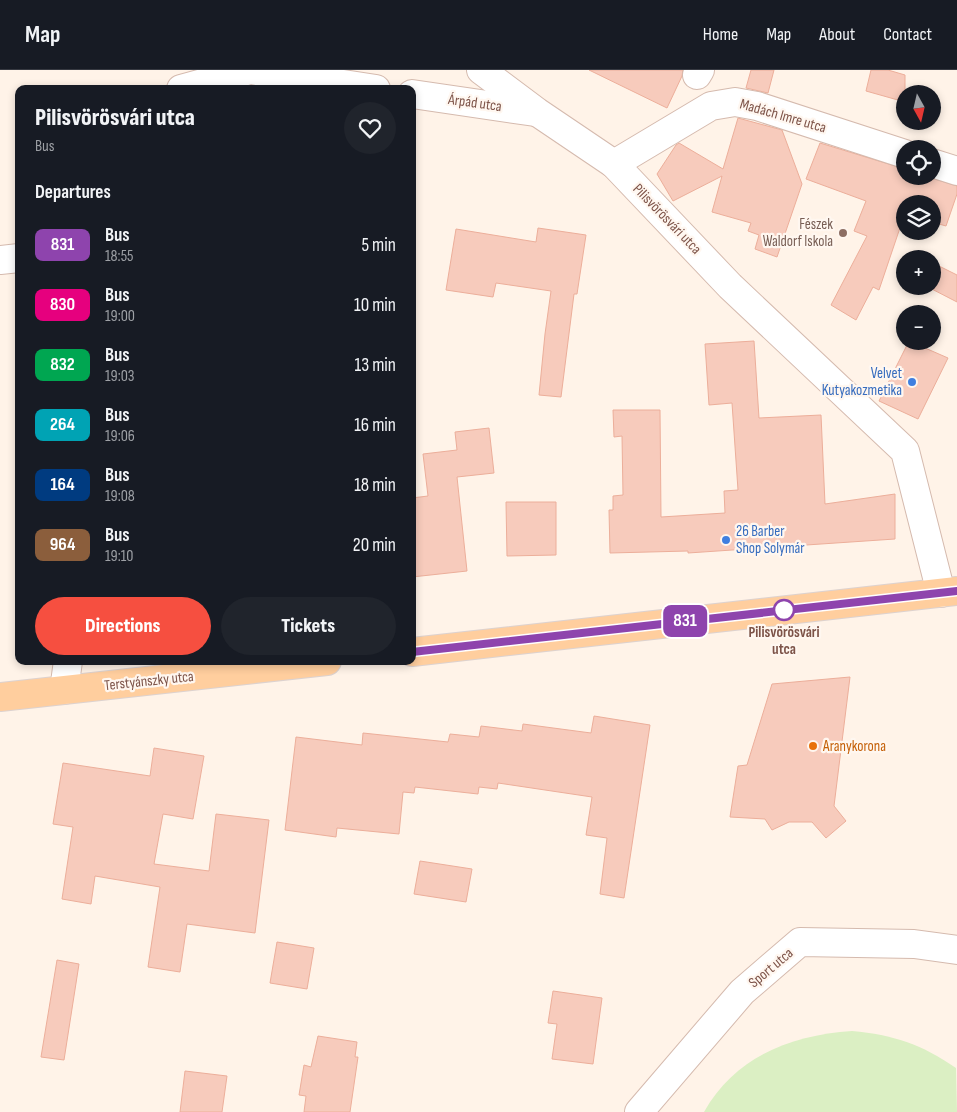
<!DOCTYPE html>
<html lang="en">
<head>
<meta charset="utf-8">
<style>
	:root { --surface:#171b24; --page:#20242c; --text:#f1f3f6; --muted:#9ea1a6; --line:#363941; --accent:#f64f40 }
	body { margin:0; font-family:"Sofia Sans Condensed",sans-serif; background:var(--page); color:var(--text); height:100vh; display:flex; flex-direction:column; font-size:19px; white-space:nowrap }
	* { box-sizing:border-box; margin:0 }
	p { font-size:16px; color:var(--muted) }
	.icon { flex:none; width:28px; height:28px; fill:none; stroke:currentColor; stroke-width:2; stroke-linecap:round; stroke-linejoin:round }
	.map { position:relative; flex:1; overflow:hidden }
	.drawer { position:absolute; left:15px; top:15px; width:401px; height:580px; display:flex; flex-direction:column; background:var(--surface); border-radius:10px; box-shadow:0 2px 8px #0003 }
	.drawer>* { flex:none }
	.badge { padding:0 10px; border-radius:8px; font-size:18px; line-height:32px }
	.needle { width:32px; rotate:172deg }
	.fabs { position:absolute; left:896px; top:15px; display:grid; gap:10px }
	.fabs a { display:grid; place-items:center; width:45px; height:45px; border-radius:50%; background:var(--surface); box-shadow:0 2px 8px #0003; font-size:25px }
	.map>.badge { position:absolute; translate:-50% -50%; box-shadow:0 0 0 2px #fff }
	h2 { padding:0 20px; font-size:19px; line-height:45px }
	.round { display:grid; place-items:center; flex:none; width:52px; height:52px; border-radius:26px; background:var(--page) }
	.overview { display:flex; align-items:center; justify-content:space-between; height:85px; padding:0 20px }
	h1 { font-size:24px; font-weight:800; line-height:38px }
	.action { display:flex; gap:10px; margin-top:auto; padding:10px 20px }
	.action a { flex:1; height:58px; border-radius:30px; background:var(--accent); color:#fff; font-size:20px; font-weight:800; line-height:58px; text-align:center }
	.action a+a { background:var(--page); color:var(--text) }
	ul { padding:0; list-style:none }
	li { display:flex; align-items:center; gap:15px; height:60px; padding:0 20px }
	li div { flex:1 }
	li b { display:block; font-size:19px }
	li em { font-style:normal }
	li .badge { min-width:55px; font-weight:700; text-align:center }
	header { display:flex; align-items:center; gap:30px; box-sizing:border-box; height:70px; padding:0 25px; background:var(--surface); border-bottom:1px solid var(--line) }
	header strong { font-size:24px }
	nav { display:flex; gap:28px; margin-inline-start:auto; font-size:18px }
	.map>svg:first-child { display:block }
</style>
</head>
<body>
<header>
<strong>Map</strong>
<nav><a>Home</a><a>Map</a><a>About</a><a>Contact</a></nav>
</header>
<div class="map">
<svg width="957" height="1042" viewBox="0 0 957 1042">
	<rect width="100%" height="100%" fill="#fff3e8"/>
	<path fill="#dbefc3" d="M852,961C894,965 921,974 956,998L957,1042H704C735,987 791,965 852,961Z"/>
	<g fill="#f7cbbc" stroke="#ecae9a">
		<path d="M589,0H683L682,6L667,38Z"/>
		<path d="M751,0H774L768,23L746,18Z"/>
		<path d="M871,0H888L905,5V32L866,21Z"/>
		<path d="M738,48L782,60L802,114L777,187L755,179L759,165L748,161L751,153L712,142L722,106L673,131L657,104L676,75L679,73L723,99Z"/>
		<path d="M820,73L905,99V106H925L957,116V124L946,156L932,152V134H905V143L879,220L873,217L856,250L831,235L867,166L854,161L866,131L806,109Z"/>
		<path d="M538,158L586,165L577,224H574L561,327L539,325L545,264L551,221L496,213L493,227L446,220L456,159L536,172Z"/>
		<path d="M935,194L957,205V232L926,216H932V199Z"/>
		<path d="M754,271L759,348L821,345L825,434L895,424V469L688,483V481L610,483L609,440H613V426L623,425L622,366L614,367L613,340H660L661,447L725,443L724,421L738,420L732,333L709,335L705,274Z"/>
		<path d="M909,271L948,288L918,349L879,331Z"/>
		<path d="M489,358L494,403L457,407L467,501L412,507V428L428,426L423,384L457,380L455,362Z"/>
		<path d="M506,432H556V485L507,486Z"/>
		<path d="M850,607L834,736L846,751L826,768L812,752H789L772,760L765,749L730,747L738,696L747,695L772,614Z"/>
		<path d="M594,646L650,655L624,828L600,824L607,768L586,765L592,727L498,713L497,719L479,717L478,724L415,717L414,723L403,722L399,764L337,758L336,767L285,760L296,667L362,675L363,663L448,672L450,664L479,667L481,656L522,661L523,654L591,663Z"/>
		<path d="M154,678L204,686L193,749L163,744L154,794L209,801L216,744L269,750L255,863L187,854L180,902L148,897L160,817L95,806L91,834L62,829L73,757L53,754L63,693L150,706Z"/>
		<path d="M420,791L472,799L466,832L414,824Z"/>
		<path d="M277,872L314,878L307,919L270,913Z"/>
		<path d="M57,890L79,894L64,990L41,987Z"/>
		<path d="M553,921L602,928L593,994L552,989L557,954L548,953Z"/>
		<path d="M318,966L357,972L355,987H358L350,1042H304L306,1026L299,1025L304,995L311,997Z"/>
		<path d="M185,1001L227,1006L222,1042H180Z"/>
	</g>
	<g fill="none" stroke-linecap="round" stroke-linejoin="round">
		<defs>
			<g id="minor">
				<path d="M481,0L537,42L614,94L730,216L905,381L941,523"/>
				<path d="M697,5L700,0"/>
				<path d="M181,19L250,0L376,19"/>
				<path d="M412,24L535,42"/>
				<path d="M932,93L957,101"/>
				<path d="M614,94L711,36L735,32L757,36L905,84"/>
				<path d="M0,190L19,188"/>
				<path d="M64,620L68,591"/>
				<path d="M639,1042L742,922L800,872L914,874L957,880"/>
			</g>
			<g id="major">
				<path d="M412,582L957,521"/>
				<path d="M0,627L327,591"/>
			</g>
		</defs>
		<use href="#minor" stroke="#d5baae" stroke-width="30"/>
		<use href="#major" stroke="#ddd2cf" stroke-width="30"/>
		<use href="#minor" stroke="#fff" stroke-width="28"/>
		<use href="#major" stroke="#ffce9e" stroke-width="28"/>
	</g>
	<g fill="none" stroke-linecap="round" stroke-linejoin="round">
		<defs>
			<path id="line" d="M412,582L957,521"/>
		</defs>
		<use href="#line" stroke="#fff" stroke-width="11"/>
		<use href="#line" stroke="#8e44ad" stroke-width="8"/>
	</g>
	<circle fill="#8d6e63" stroke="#fff7f0" stroke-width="2" cx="843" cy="163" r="5"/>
	<g fill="#3f7fe0" stroke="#fff7f0" stroke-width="2">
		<circle cx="912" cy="312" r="5"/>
		<circle cx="726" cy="470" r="5"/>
	</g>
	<circle fill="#fff" stroke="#8e44ad" stroke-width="2.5" cx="784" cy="540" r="10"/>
	<circle fill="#e8710a" stroke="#fff7f0" stroke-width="2" cx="813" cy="676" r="5"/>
	<g text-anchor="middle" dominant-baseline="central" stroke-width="4.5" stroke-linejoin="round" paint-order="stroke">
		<g font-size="15" fill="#7d5348" stroke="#fff7f0">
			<text transform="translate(475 33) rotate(8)">Árpád utca</text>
			<text transform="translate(783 46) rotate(16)">Madách Imre utca</text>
			<text transform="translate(667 149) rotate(46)">Pilisvörösvári utca</text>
			<text transform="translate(149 611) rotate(-6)">Terstyánszky utca</text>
			<text transform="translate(771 898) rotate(-40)">Sport utca</text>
		</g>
		<g font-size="15" fill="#785e54" stroke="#fff7f0" text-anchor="end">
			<text x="833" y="154">Fészek<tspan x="833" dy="17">Waldorf Iskola</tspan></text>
		</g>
		<g font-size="15" fill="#366cbe" stroke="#fff7f0" text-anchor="end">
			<text x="902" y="303">Velvet<tspan x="902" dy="17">Kutyakozmetika</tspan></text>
			<text x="736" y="461" text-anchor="start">26 Barber<tspan x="736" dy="17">Shop Solymár</tspan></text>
		</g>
		<g font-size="15" font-weight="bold" fill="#7d5348" stroke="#fff7f0">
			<text x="784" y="562">Pilisvörösvári<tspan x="784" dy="17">utca</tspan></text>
		</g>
		<g font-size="15" fill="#c56008" stroke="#fff7f0" text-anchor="start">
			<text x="823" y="676">Aranykorona</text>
		</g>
	</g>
</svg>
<div class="fabs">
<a><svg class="needle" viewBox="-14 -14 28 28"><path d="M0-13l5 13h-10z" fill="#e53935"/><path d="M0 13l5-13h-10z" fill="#9ea1a6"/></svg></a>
<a><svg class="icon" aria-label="locate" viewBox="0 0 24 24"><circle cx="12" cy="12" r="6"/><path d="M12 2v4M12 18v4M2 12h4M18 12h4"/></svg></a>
<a><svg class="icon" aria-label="layers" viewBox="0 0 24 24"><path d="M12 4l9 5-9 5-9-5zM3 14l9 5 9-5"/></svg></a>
<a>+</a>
<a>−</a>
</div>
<b class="badge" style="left:685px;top:551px;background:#8e44ad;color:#fff">831</b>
<section class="drawer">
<div class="overview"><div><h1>Pilisvörösvári utca</h1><p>Bus</p></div><a class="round"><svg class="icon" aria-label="heart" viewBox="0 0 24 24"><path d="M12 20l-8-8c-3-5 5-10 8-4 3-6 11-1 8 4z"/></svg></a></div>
<h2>Departures</h2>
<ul>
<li><span class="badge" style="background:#8e44ad;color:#fff">831</span><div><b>Bus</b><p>18:55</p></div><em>5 min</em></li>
<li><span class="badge" style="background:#e6007e;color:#fff">830</span><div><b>Bus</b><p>19:00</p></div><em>10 min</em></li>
<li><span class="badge" style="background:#00a651;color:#fff">832</span><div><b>Bus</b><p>19:03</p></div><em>13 min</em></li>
<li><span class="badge" style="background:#00a3b4;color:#fff">264</span><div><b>Bus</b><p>19:06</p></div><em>16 min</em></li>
<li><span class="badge" style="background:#003b80;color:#fff">164</span><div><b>Bus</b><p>19:08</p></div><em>18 min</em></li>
<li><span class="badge" style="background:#8b5e3c;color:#fff">964</span><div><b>Bus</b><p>19:10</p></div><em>20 min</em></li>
</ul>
<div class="action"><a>Directions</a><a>Tickets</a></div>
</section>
</div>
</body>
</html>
